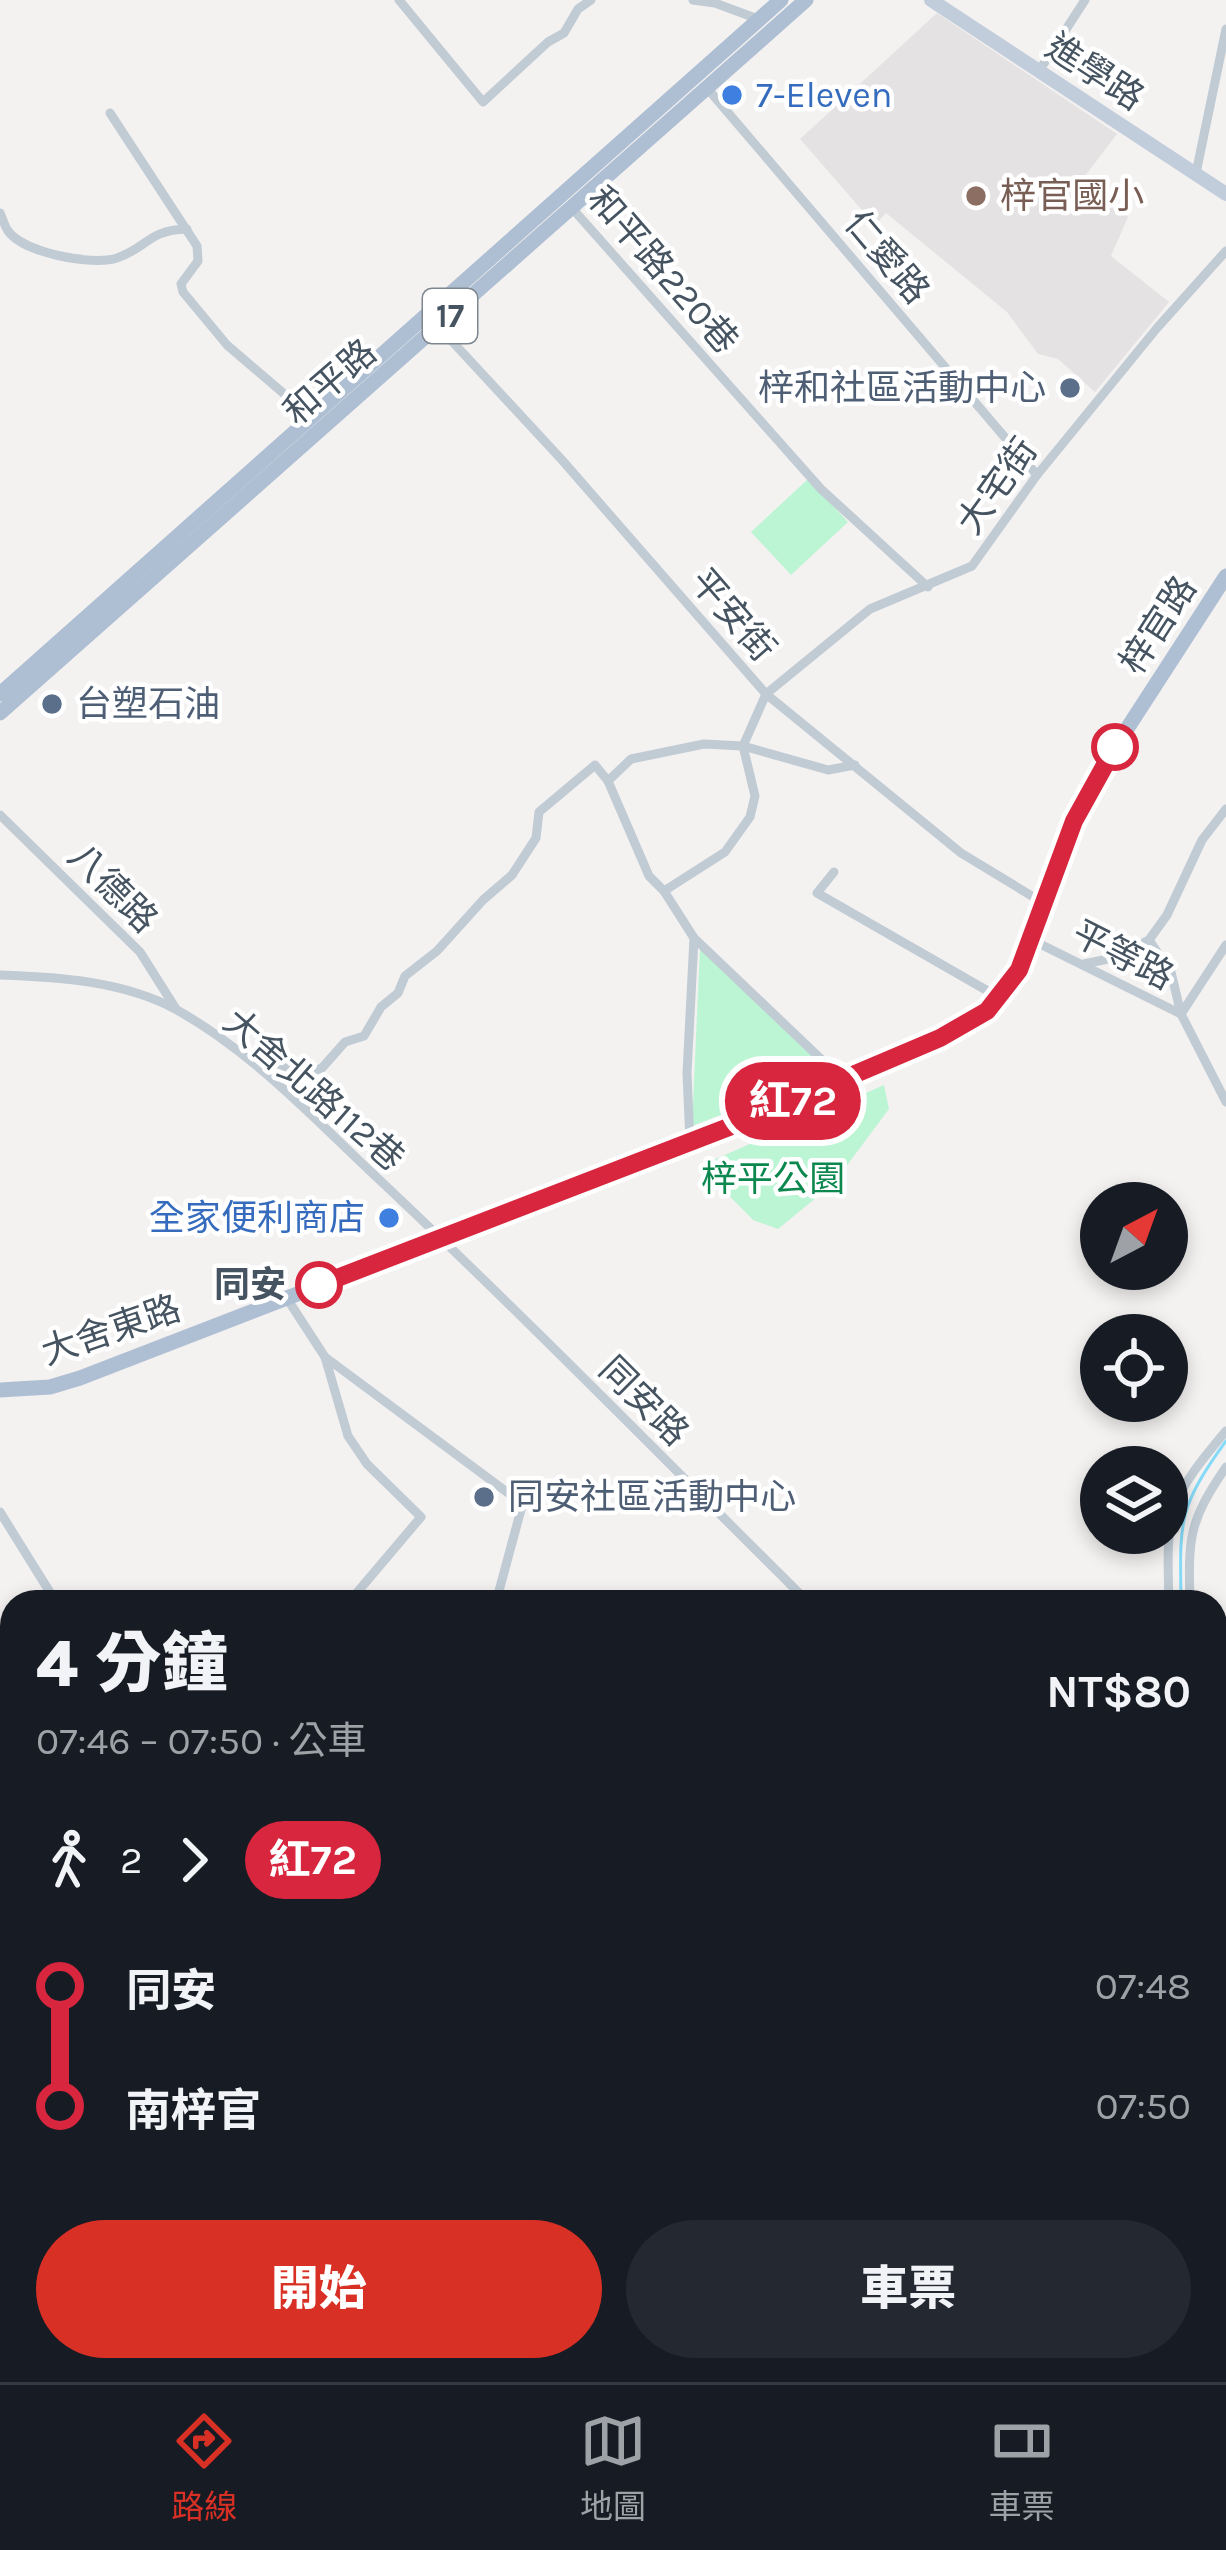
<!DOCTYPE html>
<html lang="zh-TW">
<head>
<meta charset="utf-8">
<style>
	:root { --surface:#171b24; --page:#242831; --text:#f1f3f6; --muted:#9ea1a6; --line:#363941; --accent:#d93025 }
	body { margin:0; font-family:Karla,"Noto Sans TC",sans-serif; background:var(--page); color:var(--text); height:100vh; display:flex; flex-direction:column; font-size:45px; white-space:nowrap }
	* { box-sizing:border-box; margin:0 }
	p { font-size:39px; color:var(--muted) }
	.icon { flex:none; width:66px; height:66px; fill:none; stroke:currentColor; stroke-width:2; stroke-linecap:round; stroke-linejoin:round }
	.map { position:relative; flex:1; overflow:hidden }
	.details { position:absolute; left:0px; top:1590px; width:1227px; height:792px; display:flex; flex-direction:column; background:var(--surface); border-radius:36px 36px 0 0; box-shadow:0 6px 18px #0003 }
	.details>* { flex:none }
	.badge { padding:0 24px; border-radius:39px; font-size:42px; line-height:78px }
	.needle { width:78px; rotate:41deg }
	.tools { position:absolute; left:1080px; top:1182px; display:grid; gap:24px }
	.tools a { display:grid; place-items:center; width:108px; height:108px; border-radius:50%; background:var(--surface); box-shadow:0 6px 18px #0003; font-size:60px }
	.map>.badge { position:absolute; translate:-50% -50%; box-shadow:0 0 0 6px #fff }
	.legs { display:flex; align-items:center; gap:18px; height:132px; padding:0 36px; font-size:39px }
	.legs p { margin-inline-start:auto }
	.head { display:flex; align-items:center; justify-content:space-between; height:204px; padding:0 36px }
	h1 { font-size:66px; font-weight:800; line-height:90px }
	.primary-button { display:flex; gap:24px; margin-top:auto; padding:24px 36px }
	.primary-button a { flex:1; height:138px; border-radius:72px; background:var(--accent); color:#fff; font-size:48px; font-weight:800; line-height:138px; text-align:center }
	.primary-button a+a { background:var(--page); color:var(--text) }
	ul { padding:0 36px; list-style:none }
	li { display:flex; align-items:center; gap:42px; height:120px; font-size:45px }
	li i { display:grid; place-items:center; width:18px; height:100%; margin:0 15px; background:currentColor }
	li i::after { content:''; width:30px; height:30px; margin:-15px; border:9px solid; border-radius:50%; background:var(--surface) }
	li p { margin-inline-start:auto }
	li:first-child i { background:linear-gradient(#0000 50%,currentColor 0) }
	li:last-child i { background:linear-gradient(currentColor 50%,#0000 0) }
	.tab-bar { display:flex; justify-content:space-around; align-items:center; height:168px; border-top:3px solid var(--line); background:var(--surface); font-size:33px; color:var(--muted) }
	.tab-bar a { display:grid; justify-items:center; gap:6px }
	.tab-bar .selected { color:var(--accent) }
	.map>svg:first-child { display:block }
</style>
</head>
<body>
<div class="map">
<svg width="1226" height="2382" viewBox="0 0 1226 2382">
	<rect width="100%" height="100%" fill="#f4f1f1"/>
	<path fill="#e5e2e3" d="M937,13L1117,134L1082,180L1128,217L1111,256L1169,302L1095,392L1058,359L1038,354L1007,312L886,213L875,225L800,139Z"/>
	<g fill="#bcf5d4">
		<path d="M808,479L848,522L791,575L751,532Z"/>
		<path d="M700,948L829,1073L692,1126Z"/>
		<path d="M884,1085L889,1109L833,1184L778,1229L753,1220L700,1166Z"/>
	</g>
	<path fill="#84daf7" d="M1226,2028V2173L1215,2186V2046Z"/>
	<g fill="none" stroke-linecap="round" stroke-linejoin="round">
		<g stroke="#84daf7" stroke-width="3">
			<path d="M1181,1602C1180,1521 1177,1509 1226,1441"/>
			<path d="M1215,1750L1226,1779"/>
		</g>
		<g stroke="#c0cbd4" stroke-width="9">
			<path d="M399,0L483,102L548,42L564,33L578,9L591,0"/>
			<path d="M693,0L715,3L758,19"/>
			<path d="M1039,71L1085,0"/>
			<path d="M707,88L1037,475"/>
			<path d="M110,113L197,246L198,261L181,284L183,292L227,345L310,416"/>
			<path d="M1196,173L1226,29"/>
			<path d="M571,207L821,489L928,587"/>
			<path d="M0,213C3,219 4,225 8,231C24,253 92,266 117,258C147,248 148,230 187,229"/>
			<path d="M437,325L562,460L766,694L961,853L1045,904"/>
			<path d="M608,781L631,759L704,744L743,746L828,770L855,765"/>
			<path d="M0,815L140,952L176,1009"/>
			<path d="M834,872L817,893L1000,998"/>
			<path d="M664,891L725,852L750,817L755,796L743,746L766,694L870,609L972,566L1037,475L1157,328L1226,251"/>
			<path d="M1032,940L1181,1014L1226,945"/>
			<path d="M1149,940L1171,972L1181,1014L1226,1102"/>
			<path d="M1084,964L1108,959L1149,940L1167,915L1202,840L1226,809"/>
			<path d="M0,975C59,977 124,981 177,1010C256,1054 320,1125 386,1186C530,1322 668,1463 808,1602"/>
			<path d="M259,1067L280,1065L305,1074L322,1068L345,1042L364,1036L381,1007L398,993L405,976L437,951L483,900L512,875L536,838L539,812L595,765L608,781L649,876L664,891L694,938L843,1080"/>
			<path d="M690,1142L687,1073L694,938"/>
			<path d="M286,1297L325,1357L519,1501L522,1506L496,1602"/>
			<path d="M325,1357L348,1436L367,1464L421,1517L349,1602"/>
			<path d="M0,1512L56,1602"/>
			<path d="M1169,1602C1166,1511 1167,1501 1226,1431"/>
			<path d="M1190,1602C1188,1537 1189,1521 1226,1467"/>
			<path d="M1215,1726L1226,1752"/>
			<path d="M1215,1786L1226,1814"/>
			<path d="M0,1889L12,1865"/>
			<path d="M1215,1919L1226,1923"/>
			<path d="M1215,2028L1226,2010"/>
			<path d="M1215,2202L1226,2190"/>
			<path d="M0,2251L12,2243"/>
			<path d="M1215,2347H1226"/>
			<path d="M504,2370L516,2382"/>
			<path d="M1163,2370L1171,2382"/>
			<path d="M200,2382L213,2370"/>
			<path d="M543,2382L551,2370"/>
			<path d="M663,2382L671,2370"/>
			<path d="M1104,2382L1123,2370"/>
		</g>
		<path stroke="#c2cddc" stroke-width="14" d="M931,0L1226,194"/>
		<g stroke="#aebfd3" stroke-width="15">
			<path d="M0,694L781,0"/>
			<path d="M0,713L806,0"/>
			<path d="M0,1390L50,1387L80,1378L747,1120L940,1038L987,1011L1019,970L1088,789L1226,576"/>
		</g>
	</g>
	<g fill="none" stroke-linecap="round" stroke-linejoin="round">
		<defs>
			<path id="line-1" d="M319,1285L747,1120L940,1038L987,1011L1019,970L1074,821L1115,747"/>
		</defs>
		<use href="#line-1" stroke="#fff" stroke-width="27"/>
		<use href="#line-1" stroke="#d7263d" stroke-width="18"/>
	</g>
	<g fill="#3f7fe0" stroke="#fff" stroke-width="4.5">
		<circle cx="732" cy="95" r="12"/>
		<circle cx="389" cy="1218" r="12"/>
	</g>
	<circle fill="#8d6e63" stroke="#fff" stroke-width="4.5" cx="976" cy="196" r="12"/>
	<g fill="#5c6f8a" stroke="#fff" stroke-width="4.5">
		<circle cx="1070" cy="388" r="12"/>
		<circle cx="52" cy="704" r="12"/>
		<circle cx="484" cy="1497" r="12"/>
	</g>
	<g fill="#fff" stroke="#d7263d" stroke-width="6">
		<circle cx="1115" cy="747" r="21"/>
		<circle cx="319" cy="1285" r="21"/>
	</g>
	<g text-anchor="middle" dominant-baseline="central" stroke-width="9" stroke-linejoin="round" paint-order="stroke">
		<rect fill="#fff" stroke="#7e8790" stroke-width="3" x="423" y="289" width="54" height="54" rx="9"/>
		<g font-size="33" font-weight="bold" fill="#465461">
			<text x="450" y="316">17</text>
		</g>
		<g font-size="36" fill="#465461" stroke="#fff">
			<text transform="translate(1095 72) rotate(33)">進學路</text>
			<text transform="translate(887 257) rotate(50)">仁愛路</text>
			<text transform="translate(663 270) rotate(49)">和平路220巷</text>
			<text transform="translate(330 382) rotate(-41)">和平路</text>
			<text transform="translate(997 486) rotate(-54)">大宅街</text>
			<text transform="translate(733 615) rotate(49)">平安街</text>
			<text transform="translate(1158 625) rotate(-57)">梓官路</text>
			<text transform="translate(113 888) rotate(45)">八德路</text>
			<text transform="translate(1123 955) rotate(27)">平等路</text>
			<text transform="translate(314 1090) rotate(41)">大舍北路112巷</text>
			<text transform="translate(111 1330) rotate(-19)">大舍東路</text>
			<text transform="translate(644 1401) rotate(45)">同安路</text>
		</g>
		<g font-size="36" fill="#366cbe" stroke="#fff" text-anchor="start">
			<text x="756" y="95">7-Eleven</text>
			<text x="365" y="1218" text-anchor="end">全家便利商店</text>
		</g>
		<g font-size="36" fill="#785e54" stroke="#fff" text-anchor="start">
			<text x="1000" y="196">梓官國小</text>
		</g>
		<g font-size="36" fill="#4e5e75" stroke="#fff" text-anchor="start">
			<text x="1046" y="388" text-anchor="end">梓和社區活動中心</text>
			<text x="76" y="704">台塑石油</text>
			<text x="508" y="1497">同安社區活動中心</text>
		</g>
		<g font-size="36" fill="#0c884f" stroke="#fff">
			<text x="773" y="1179">梓平公園</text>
		</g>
		<g font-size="36" font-weight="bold" fill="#465461" stroke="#fff" text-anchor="end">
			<text x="286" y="1285">同安</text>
		</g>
	</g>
</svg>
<div class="tools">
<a><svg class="needle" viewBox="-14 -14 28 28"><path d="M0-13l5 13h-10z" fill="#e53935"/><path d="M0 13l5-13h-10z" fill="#9ea1a6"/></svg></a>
<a><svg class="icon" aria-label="locate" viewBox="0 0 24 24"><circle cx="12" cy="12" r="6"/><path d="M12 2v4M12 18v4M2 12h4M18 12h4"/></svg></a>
<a><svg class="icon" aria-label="layers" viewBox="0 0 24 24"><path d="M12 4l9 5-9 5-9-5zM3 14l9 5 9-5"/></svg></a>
</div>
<b class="badge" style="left:793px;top:1101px;background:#d7263d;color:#fff">紅72</b>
<section class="details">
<div class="head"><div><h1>4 分鐘</h1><p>07:46 – 07:50 · 公車</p></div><b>NT$80</b></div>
<div class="legs"><svg class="icon" aria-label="walk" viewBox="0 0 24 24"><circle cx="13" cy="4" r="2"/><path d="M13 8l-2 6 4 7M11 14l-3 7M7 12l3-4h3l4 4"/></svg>2<svg class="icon" aria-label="forward" viewBox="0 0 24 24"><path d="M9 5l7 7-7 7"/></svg><b class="badge" style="background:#d7263d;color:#fff">紅72</b></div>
<ul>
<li><i style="color:#d7263d"></i><b>同安</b><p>07:48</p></li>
<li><i style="color:#d7263d"></i><b>南梓官</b><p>07:50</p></li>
</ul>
<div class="primary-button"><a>開始</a><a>車票</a></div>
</section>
</div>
<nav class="tab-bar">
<a class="selected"><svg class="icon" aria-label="directions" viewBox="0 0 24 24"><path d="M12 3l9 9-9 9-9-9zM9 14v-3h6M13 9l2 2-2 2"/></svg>路線</a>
<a><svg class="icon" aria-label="map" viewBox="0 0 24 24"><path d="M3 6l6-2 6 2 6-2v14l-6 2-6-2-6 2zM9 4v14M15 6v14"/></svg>地圖</a>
<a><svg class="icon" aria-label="tickets" viewBox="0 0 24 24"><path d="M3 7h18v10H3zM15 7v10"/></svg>車票</a>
</nav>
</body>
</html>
